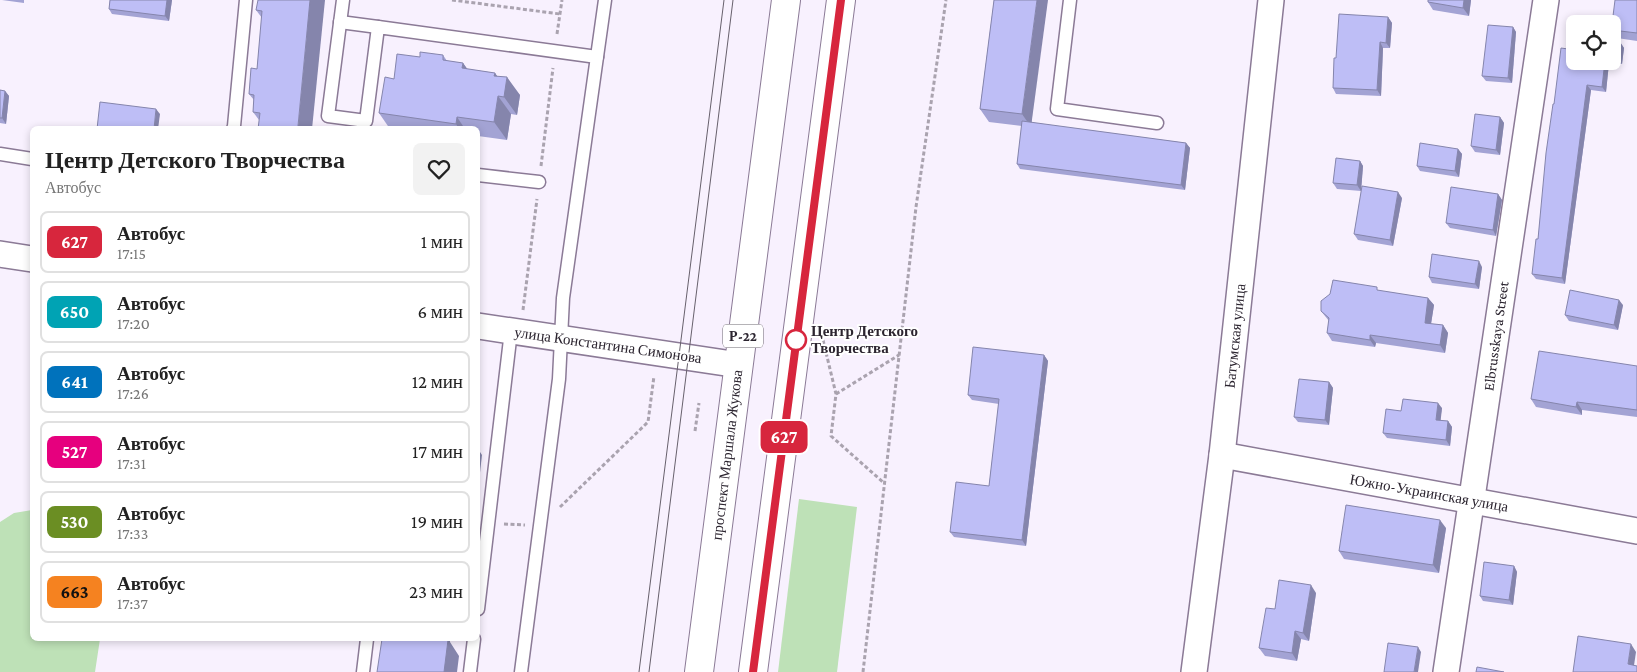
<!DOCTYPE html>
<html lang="ru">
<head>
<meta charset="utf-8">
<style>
	:root { --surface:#fff; --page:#f2f2f2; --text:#222; --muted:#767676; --line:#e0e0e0 }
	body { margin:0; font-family:"Crimson Pro",serif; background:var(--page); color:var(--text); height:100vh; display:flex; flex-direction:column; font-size:19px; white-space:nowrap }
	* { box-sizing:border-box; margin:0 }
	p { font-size:16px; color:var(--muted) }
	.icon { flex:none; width:28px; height:28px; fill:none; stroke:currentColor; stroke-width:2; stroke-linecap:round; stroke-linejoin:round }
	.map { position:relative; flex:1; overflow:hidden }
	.sheet { position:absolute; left:30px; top:126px; width:450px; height:515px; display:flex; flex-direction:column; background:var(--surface); border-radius:8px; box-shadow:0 2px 8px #0003 }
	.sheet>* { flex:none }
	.badge { padding:0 10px; border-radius:8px; font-size:18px; line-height:32px }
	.controls { position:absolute; left:1566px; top:15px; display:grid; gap:10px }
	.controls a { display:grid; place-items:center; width:55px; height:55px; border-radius:8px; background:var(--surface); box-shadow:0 2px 8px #0003; font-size:25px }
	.map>.badge { position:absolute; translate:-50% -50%; box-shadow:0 0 0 2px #fff }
	.round { display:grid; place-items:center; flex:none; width:52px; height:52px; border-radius:8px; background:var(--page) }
	.head { display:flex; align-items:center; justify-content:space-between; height:85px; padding:0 15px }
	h1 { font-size:24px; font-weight:700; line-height:38px }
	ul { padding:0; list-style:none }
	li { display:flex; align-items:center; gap:15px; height:62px; margin:0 10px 8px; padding:0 5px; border:2px solid var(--line); border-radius:8px }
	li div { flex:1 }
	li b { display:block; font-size:19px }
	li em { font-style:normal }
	li .badge { min-width:55px; font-weight:700; text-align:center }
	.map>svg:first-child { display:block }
</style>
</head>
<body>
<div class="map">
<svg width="1637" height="672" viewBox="0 0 1637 672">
	<rect width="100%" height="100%" fill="#f8f1fe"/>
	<g fill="#bee1b7">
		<path d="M799,499L857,507L837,672H778Z"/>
		<path d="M32,510V639H100L95,672H0V522L14,513Z"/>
	</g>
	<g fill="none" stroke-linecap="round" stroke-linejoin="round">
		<defs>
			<g id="service">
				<path d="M343,0L328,116L366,121L378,27L597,57"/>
				<path d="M1070,0L1057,109L1157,123"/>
				<path d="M340,22L378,27"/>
				<path d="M233,129L234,126L246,0"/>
				<path d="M0,154L32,159"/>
				<path d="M478,175L539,182"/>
				<path d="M478,609L511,331"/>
				<path d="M363,672L367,639"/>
				<path d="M470,672L474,639"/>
				<path d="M521,672L559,379L563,298L605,0"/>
			</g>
			<g id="minor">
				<path d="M0,254L32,259"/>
				<path d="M478,326L739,365"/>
				<path d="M1222,455L1637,531"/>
				<path d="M1194,672L1222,455L1271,0"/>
				<path d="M1446,672L1546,0"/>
			</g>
			<g id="trunk">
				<path d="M699,672L786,0"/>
				<path d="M753,672L841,0"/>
			</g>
		</defs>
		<use href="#service" stroke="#8b7a96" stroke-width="15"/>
		<use href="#minor" stroke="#8b7a96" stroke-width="28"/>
		<use href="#trunk" stroke="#8b7a96" stroke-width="30"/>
		<g stroke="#aaa3af" stroke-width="3" stroke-dasharray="4 2.5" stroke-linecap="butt">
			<path d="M452,0L560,14"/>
			<path d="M557,34L562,0"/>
			<path d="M541,166L553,68"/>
			<path d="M523,310L537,199"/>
			<path d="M823,340L836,394L831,436L884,483"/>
			<path d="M836,394L899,355"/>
			<path d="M695,431L699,403"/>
			<path d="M560,507L648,422L654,376"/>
			<path d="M504,524L525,525"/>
			<path d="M863,672L916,207L946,0"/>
		</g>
		<use href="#service" stroke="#fff" stroke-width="12"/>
		<use href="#minor" stroke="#fff" stroke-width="25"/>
		<use href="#trunk" stroke="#fff" stroke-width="28"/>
		<g stroke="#67606c" stroke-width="1">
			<path d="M639,672L724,0"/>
			<path d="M649,672L733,0"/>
		</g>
	</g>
	<g fill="#a3a3d4">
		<path d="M2,0H24V3Z"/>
		<path d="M110,0H172L169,21L112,14L109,9Z"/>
		<path d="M325,0L259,120L253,112L254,100L249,94L257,69L262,18L256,10Z"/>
		<path d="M994,0L1032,123L1186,143L1190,148L1185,190L1020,169L1017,164L1022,126L989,122L980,109Z"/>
		<path d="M1471,0L1469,16L1433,10L1428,2Z"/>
		<path d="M1637,0V41L1617,38L1612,32V24Z"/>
		<path d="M1388,17L1392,23L1390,48H1383L1381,96L1336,94L1333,88L1336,58Z"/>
		<path d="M1513,27L1516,32L1512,83L1486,81L1482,76Z"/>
		<path d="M1612,41L1620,42L1624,48L1622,64L1609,63L1606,92L1591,90L1565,284L1536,279L1532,274L1538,239L1554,104L1575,61H1612Z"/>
		<path d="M443,55L447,61L463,63L467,69L495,73L497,76L520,95L517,115L511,114L507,140L478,136V129H390L379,113L394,79L420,57Z"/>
		<path d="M0,90L5,91L9,96L6,124L0,123Z"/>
		<path d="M1500,117L1504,123L1500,155L1475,152L1471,146Z"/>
		<path d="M1458,149L1462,154L1459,177L1420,171L1417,166Z"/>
		<path d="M1360,161L1363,166L1361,191L1337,189L1333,183Z"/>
		<path d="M1498,194L1502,200L1496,236L1450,228L1446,223Z"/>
		<path d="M1402,198L1393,246L1358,240L1354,234Z"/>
		<path d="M1482,267L1479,289L1432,283L1429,277Z"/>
		<path d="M1380,291L1428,298L1434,305L1431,324L1443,325L1448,333L1445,353L1376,343L1375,347L1332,341L1327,333L1329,321L1321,311Z"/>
		<path d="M1623,305L1618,330L1569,321L1565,315Z"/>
		<path d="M1044,355L1048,361L1026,546L954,537L950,532L989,486L999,404L972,400L968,395Z"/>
		<path d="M1637,366V417L1582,410V415L1536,407L1531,399Z"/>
		<path d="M1329,382L1333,388L1329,425L1298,422L1294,417Z"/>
		<path d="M1442,408L1440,421H1448L1452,427L1450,446L1387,438L1383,433L1401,411Z"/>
		<path d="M1446,528L1439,573L1344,559L1339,551Z"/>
		<path d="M1514,566L1517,572L1513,605L1483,601L1480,596Z"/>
		<path d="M1316,593L1309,641L1301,639L1297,661L1265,656L1259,648L1275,609Z"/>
	</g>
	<g fill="#8585ac">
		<path d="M167,0H172L169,21L165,16Z"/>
		<path d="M310,0H325L312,129L298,126Z"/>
		<path d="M1037,0H1048L1031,127L1022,114Z"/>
		<path d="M1464,0H1471L1469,16L1463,8Z"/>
		<path d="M1388,17L1392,23L1390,48L1386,43Z"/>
		<path d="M1513,27L1516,32L1512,83L1508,78Z"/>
		<path d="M1380,42L1383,48L1381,96L1377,90Z"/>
		<path d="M1620,42L1624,48L1622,64L1618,59Z"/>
		<path d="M1605,61H1608L1609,63L1606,92L1602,87Z"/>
		<path d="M463,63L476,81L462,68Z"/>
		<path d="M495,73L505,88L507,77L520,95L517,115L504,97L494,76Z"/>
		<path d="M1587,85L1591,90L1565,284L1562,278Z"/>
		<path d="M5,91L9,96L6,124L2,118Z"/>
		<path d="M498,96L511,114L507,140L494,122Z"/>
		<path d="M156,109L160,114L158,129H154Z"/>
		<path d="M457,117L465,129H459L456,124Z"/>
		<path d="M1500,117L1504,123L1500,155L1496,150Z"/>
		<path d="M1186,143L1190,148L1185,190L1181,185Z"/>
		<path d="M1458,149L1462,154L1459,177L1455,171Z"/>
		<path d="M1360,161L1363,166L1361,191L1357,185Z"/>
		<path d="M1398,192L1402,198L1393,246L1390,240Z"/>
		<path d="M1498,194L1502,200L1496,236L1493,230Z"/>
		<path d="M1479,261L1482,267L1479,289L1475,284Z"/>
		<path d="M1428,298L1434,305L1430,330L1425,323Z"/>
		<path d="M1619,300L1623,305L1618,330L1614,325Z"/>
		<path d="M1443,325L1448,333L1445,353L1440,345Z"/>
		<path d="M1370,335L1376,343L1375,347L1370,340Z"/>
		<path d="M1044,355L1048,361L1026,546L1022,540Z"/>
		<path d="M1329,382L1333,388L1329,425L1325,420Z"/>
		<path d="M1577,402L1582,410V415L1576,407Z"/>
		<path d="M1438,403L1442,408L1440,426L1436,420Z"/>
		<path d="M1448,421L1452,427L1450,446L1446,440Z"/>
		<path d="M478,449L482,455L478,490Z"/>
		<path d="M1440,520L1446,528L1439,573L1433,565Z"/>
		<path d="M1514,566L1517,572L1513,605L1509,600Z"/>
		<path d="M1311,585L1316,593L1309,641L1303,633Z"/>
		<path d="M1295,631L1301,639L1297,661L1292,653Z"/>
		<path d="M438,639H450V642L459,656L457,672H444Z"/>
		<path d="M1631,644L1636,652L1633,672L1628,664Z"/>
		<path d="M1418,647L1421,652L1418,672H1414Z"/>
	</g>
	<g fill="#bebef6" stroke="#8585ac">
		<path d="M110,0H167L165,16L109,9Z"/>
		<path d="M258,0H310L298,126L319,129H258L260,113L253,112L254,95L249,94L251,68L257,69L262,11L256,10Z"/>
		<path d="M994,0H1037L1022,114L980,109Z"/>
		<path d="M1428,0H1464L1463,8L1428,2Z"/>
		<path d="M1615,0H1637V33L1612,30V24Z"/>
		<path d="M1339,14L1388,17L1386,43L1380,42L1377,90L1333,88L1334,58H1336Z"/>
		<path d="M1488,25L1513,27L1508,78L1482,76Z"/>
		<path d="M1612,41L1620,42L1618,59L1612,58Z"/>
		<path d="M1561,48L1575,50V61H1605L1602,87L1587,85L1562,278L1532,274L1536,239H1538L1546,153L1553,104H1554Z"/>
		<path d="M420,52L443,55V60L463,63L462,68L495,73L494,76L507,77L504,97L498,96L494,122L457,117L456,124L379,113L385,77L394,79L397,54L420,57Z"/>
		<path d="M0,90L5,91L2,118H0Z"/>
		<path d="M100,102L156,109L154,129H97Z"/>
		<path d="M1475,114L1500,117L1496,150L1471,146Z"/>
		<path d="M1022,121L1186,143L1181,185L1017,164Z"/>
		<path d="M1420,143L1458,149L1455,171L1417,166Z"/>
		<path d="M1336,158L1360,161L1357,185L1333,183Z"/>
		<path d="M1362,186L1398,192L1390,240L1354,234Z"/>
		<path d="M1451,187L1498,194L1493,230L1446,223Z"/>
		<path d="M1432,254L1479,261L1475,284L1429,277Z"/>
		<path d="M1333,280L1377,287V290L1428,298L1425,323L1443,325L1440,345L1370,335V340L1327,333L1329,318L1321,311V301L1330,294Z"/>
		<path d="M1570,290L1619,300L1614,325L1565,315Z"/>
		<path d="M973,347L1044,355L1022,540L950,532L956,482L989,486L999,399L968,395Z"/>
		<path d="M1539,351L1637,366V410L1577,402L1576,407L1531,399Z"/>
		<path d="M1299,379L1329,382L1325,420L1294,417Z"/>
		<path d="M1403,399L1438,403L1436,420L1448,421L1446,440L1383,433L1386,409L1401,411Z"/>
		<path d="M1346,505L1440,520L1433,565L1339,551Z"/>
		<path d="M1484,562L1514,566L1509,600L1480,596Z"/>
		<path d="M1279,580L1311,585L1303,633L1295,631L1292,653L1259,648L1266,608L1275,609Z"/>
		<path d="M1578,636L1631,644L1628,664L1637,666V672H1573Z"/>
		<path d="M382,639H440L448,640L444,672H377Z"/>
		<path d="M1388,643L1418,647L1414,672H1384Z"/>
		<path d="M1477,667L1504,672H1476Z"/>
	</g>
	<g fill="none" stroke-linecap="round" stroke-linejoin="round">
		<defs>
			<path id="line" d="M753,672L841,0"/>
		</defs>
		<use href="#line" stroke="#fff" stroke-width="11"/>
		<use href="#line" stroke="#d7263d" stroke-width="8"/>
	</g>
	<circle fill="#fff" stroke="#d7263d" stroke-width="2.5" cx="796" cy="340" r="10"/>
	<g text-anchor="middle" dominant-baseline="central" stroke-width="4" stroke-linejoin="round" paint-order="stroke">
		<rect fill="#fff" stroke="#6b666e" stroke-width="1" x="723" y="324.5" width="40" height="23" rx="4"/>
		<g font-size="14" font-weight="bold" fill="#2c2530">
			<text x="743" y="336">Р-22</text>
		</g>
		<g font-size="15" font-weight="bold" fill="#2c2530" stroke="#fff" text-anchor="start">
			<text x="811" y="331">Центр Детского<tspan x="811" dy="17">Творчества</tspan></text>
		</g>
		<g font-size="15" fill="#2c2530" stroke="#fff">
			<text transform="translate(1235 336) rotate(-84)">Батумская улица</text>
			<text transform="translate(1496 336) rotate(-82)">Elbrusskaya Street</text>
			<text transform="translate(608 345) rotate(8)">улица Константина Симонова</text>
			<text transform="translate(727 455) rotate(-83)">проспект Маршала Жукова</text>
			<text transform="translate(1429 493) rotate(10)">Южно-Украинская улица</text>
		</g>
	</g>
</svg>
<div class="controls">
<a><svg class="icon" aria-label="locate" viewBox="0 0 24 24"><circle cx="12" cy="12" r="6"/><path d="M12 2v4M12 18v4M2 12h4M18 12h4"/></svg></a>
</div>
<b class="badge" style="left:784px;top:437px;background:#d7263d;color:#fff">627</b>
<section class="sheet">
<div class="head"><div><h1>Центр Детского Творчества</h1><p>Автобус</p></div><a class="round"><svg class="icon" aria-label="heart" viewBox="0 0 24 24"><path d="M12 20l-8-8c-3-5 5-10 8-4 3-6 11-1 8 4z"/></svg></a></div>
<ul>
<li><span class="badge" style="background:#d7263d;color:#fff">627</span><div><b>Автобус</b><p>17:15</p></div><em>1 мин</em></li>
<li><span class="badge" style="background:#00a3b4;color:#fff">650</span><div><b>Автобус</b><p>17:20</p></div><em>6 мин</em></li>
<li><span class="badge" style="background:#0072bc;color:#fff">641</span><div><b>Автобус</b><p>17:26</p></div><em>12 мин</em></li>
<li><span class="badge" style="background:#e6007e;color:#fff">527</span><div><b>Автобус</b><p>17:31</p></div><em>17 мин</em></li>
<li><span class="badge" style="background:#6b8e23;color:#fff">530</span><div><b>Автобус</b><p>17:33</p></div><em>19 мин</em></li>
<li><span class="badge" style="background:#f58220;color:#111">663</span><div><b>Автобус</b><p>17:37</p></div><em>23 мин</em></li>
</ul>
</section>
</div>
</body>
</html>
